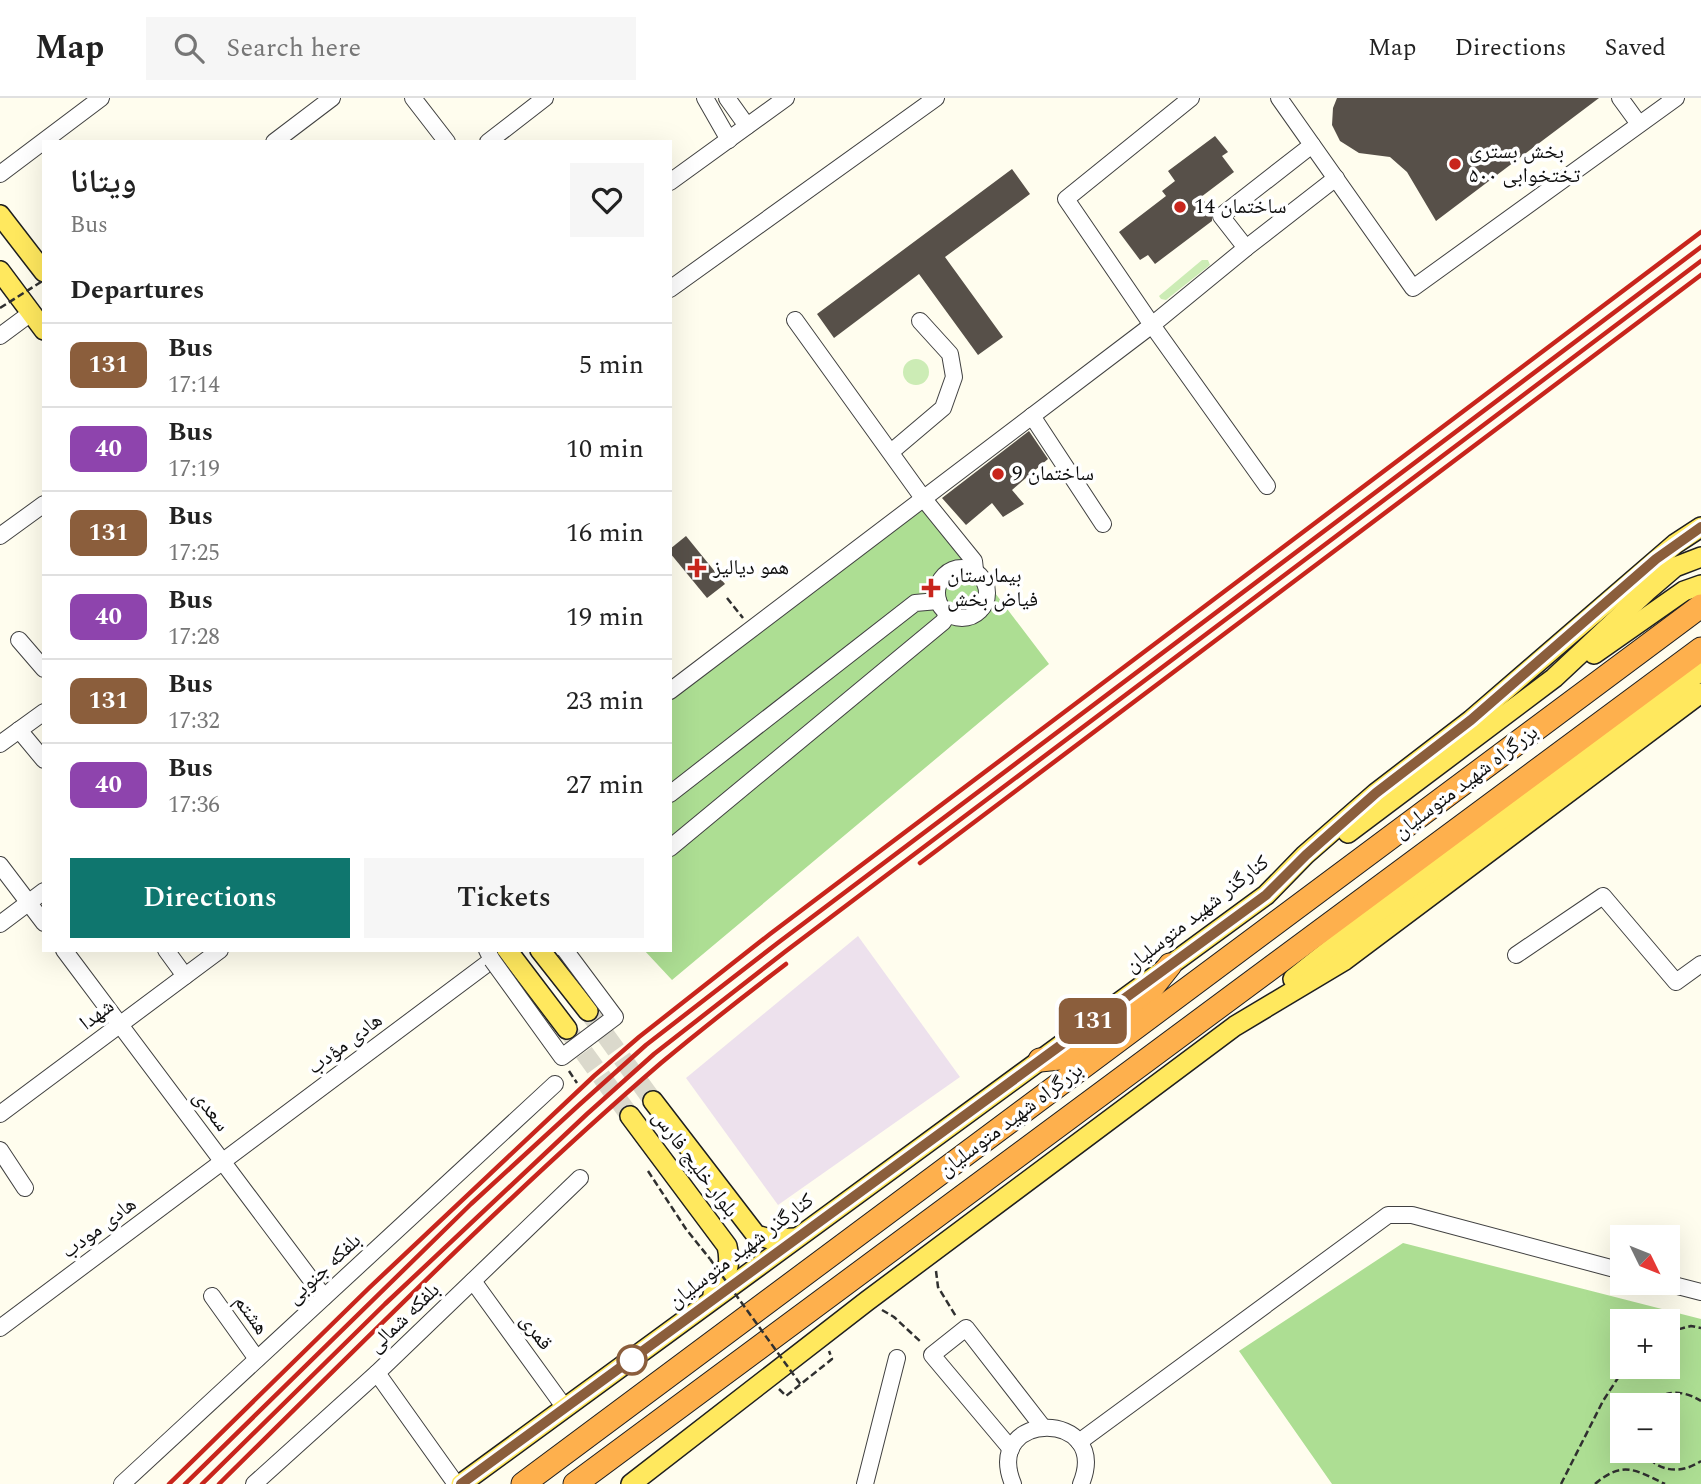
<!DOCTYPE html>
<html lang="en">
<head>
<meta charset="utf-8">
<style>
	:root { --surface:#fff; --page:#f6f6f6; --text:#222; --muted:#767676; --line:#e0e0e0; --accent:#0f766e }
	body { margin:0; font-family:Spectral,"Noto Naskh Arabic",serif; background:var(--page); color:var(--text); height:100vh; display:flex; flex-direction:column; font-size:26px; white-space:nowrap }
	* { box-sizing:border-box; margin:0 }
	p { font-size:23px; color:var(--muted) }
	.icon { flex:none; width:38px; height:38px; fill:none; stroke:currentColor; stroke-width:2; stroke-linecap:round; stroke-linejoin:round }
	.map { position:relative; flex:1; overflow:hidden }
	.sheet { position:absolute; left:42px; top:42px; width:630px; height:812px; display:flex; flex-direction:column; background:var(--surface); border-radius:0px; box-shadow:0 7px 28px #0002 }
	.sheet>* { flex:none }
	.badge { padding:0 14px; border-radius:10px; font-size:24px; line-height:46px }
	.needle { width:46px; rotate:133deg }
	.tools { position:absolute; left:1610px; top:1127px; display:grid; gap:14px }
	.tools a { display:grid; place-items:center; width:70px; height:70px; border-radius:0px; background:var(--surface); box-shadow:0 7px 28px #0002; font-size:35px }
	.map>.badge { position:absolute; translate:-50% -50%; box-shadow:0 0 0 4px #fff }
	h2 { padding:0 28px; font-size:26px; line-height:63px }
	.round { display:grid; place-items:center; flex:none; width:74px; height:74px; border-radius:0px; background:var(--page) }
	.headline { display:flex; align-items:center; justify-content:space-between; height:119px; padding:0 28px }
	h1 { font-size:33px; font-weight:600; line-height:52px }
	.button { display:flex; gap:14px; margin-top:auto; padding:14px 28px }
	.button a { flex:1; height:80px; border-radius:0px; background:var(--accent); color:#fff; font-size:28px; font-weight:600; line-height:80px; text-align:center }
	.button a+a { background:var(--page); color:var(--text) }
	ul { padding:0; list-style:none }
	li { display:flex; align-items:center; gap:21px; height:84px; padding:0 28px; border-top:2px solid var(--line) }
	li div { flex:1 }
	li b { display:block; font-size:26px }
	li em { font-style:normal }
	li .badge { min-width:77px; font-weight:700; text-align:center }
	header { display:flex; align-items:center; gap:42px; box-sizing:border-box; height:98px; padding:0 35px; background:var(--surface); border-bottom:2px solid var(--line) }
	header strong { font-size:33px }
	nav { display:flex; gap:38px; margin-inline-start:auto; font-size:24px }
	.search { width:490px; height:63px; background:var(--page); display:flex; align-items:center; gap:18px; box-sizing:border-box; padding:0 24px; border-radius:0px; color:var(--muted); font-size:26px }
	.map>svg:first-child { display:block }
</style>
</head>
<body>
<header>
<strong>Map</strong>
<div class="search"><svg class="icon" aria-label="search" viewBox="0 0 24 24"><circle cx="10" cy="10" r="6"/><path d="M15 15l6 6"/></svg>Search here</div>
<nav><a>Map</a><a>Directions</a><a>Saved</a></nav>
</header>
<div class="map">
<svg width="1701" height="1386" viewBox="0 0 1701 1386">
	<rect width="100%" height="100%" fill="#fffdee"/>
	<path fill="#ede1ed" d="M858,838L960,979L778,1107L686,980Z"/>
	<g fill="#ccecb5">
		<path d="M1202,162H1208L1210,167L1166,202L1161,201L1159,198Z"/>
		<circle cx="916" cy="274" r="13"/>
	</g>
	<g fill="#adde93" fill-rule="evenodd">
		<path d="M923,400L1049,566L672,882L644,852H670V593Z"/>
		<path d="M1403,1145L1701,1221V1386H1332L1239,1253ZM1622,1223H1668V1269H1622ZM1622,1307H1668V1353H1622Z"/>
	</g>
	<g fill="#575049">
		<path d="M1337,0H1599L1436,123L1407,74L1390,59L1359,55L1340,43L1332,27L1333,10Z"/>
		<path d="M1215,38L1228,54L1222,58L1234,74L1201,99L1212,113V123L1155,166L1148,157L1140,162L1119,134L1166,98L1162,93L1175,83L1168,73Z"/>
		<path d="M1012,71L1030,96L945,159L1003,239L978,257L919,176L834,240L817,216Z"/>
		<path d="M1029,333L1048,361L1012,392L1024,406L1003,419L992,405L966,427L942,400Z"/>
		<path d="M686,438L725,486L707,500L670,455V451Z"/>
	</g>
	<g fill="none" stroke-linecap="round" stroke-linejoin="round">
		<g stroke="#dbd9cc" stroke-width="19" stroke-dasharray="19 10" stroke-linecap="butt">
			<path d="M588,913L653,1003"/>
			<path d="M567,931L630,1018"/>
		</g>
		<defs>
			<g id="minor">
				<path d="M413,0L447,44"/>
				<path d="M705,0L729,42"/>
				<path d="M727,0L747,28"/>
				<path d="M1191,0L1066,101L1152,227L1267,388"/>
				<path d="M1279,0L1413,190L1676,0"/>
				<path d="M1620,0L1639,26"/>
				<path d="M274,44L332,0"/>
				<path d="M488,44L545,0"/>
				<path d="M0,76L101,0"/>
				<path d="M670,84L786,0"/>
				<path d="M1246,150L1221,118L1312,47"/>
				<path d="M670,191L936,0"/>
				<path d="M795,222L923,400L974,463L975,472"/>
				<path d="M0,238L31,215"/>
				<path d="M1032,318L1103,426"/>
				<path d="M891,354L943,310L954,279L950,256L920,223"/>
				<path d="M0,438L44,406"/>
				<circle cx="962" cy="495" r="25"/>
				<path d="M19,542L44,571"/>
				<path d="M670,593L1152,227L1246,150L1336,80"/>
				<path d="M19,632L44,662"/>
				<path d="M0,646L44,614"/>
				<path d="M670,696L915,505L938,503"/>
				<path d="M670,750L943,524L948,516"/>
				<path d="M0,767L44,825"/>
				<path d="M0,826L44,793"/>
				<path d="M64,852L324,1199"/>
				<path d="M166,852L185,878"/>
				<path d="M1516,857L1603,798L1676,884L1701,866"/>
				<path d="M0,1016L220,852"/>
				<path d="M0,1052L25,1090"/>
				<path d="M473,1183L565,1310"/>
				<path d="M1666,1185L1701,1194"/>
				<path d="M212,1198L257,1261"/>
				<path d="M0,1230L492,862L487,852"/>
				<path d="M377,1275L456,1386"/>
				<path d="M1079,1344L1388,1117H1412L1622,1173"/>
				<path d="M1011,1351L932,1257L966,1230L1042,1328"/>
				<path d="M122,1386L555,986"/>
				<path d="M254,1386L377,1275L580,1080"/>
				<path d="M865,1386L897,1260"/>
				<path d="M1013,1386C982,1311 1112,1311 1081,1386"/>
			</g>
			<g id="major">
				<path d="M0,117L44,174"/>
				<path d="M0,173L44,232"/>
				<path d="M1594,556L1684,493L1701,487"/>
				<path d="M1348,735L1554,580L1647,493L1675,469L1701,459"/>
				<path d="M507,852L567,931"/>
				<path d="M540,852L588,913"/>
				<path d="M1293,881L1342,842L1701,573"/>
				<path d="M653,1003L756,1137L770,1141L795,1140"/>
				<path d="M630,1018L727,1148C732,1169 726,1179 713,1196"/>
				<path d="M461,1386L1266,797L1305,757L1376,695L1471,622L1675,446L1701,429"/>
				<path d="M631,1386L867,1203L1235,928L1345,862L1701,595"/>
			</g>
			<g id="highway">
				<path d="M1120,930L1170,867"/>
				<path d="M1040,962L1099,956"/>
				<path d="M523,1386L1701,508"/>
				<path d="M575,1386L1701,551"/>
			</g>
		</defs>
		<use href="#minor" stroke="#414141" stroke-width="18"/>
		<use href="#major" stroke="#1f1f1f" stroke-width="22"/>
		<use href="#highway" stroke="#1f1f1f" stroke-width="25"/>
		<g stroke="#303030" stroke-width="2.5" stroke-dasharray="7 3.5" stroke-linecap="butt">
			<path d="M727,500L743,520"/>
			<path d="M569,973L577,985"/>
			<path d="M648,1073L686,1131L710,1161"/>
			<path d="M936,1173L938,1189L957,1220"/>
			<path d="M882,1212L894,1219L922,1245"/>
			<path d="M1668,1234L1691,1228L1701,1230"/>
			<path d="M779,1291L786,1298L832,1261L829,1253"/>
			<path d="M1647,1307C1664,1292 1682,1291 1701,1303"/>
			<path d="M1643,1353C1657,1374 1680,1377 1701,1363"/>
			<path d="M1561,1386L1603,1303L1625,1269"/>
			<path d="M1595,1386C1623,1362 1635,1372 1665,1386"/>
		</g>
		<use href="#minor" stroke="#fff" stroke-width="16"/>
		<use href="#major" stroke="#ffe85e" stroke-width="19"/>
		<use href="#highway" stroke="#feb04d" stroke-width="23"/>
		<g stroke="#c8251c" stroke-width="4.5">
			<path d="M920,765L1701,177"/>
			<path d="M169,1386L369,1190L594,978L639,939L770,836L1701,134"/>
			<path d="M185,1386L471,1106L579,1007L646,947L779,844L1701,149"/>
			<path d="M202,1386L385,1206L587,1016L654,956L786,853L1701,163"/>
			<path d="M219,1386C364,1243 507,1098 661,965C702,931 744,898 786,866"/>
		</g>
		<defs>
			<path id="minor-bridge" d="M492,862L562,959L615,919L565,852"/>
		</defs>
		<use href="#minor-bridge" stroke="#414141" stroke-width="18" stroke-linecap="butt"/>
		<g stroke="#303030" stroke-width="2.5" stroke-dasharray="7 3.5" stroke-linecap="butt">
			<path d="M0,210L44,182"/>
			<path d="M710,1161L801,1287"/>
		</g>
		<use href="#minor-bridge" stroke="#fff" stroke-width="16"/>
	</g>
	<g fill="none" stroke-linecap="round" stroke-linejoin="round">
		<defs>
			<path id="line" d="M461,1386L1266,797L1306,757L1376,695L1471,622L1656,461L1701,429"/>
		</defs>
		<use href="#line" stroke="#fff" stroke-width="16"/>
		<use href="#line" stroke="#8b5e3c" stroke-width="10"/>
	</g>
	<g fill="#c8251c" stroke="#fff" stroke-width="2.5">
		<circle cx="1455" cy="66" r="7"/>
		<circle cx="1180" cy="109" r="7"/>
		<circle cx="998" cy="376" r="7"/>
		<path d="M693.5 459.5h7v7h7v7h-7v7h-7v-7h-7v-7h7z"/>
		<path d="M927.5 479.5h7v7h7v7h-7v7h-7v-7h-7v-7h7z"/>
	</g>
	<circle fill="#fff" stroke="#8b5e3c" stroke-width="3.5" cx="632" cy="1262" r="14"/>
	<g text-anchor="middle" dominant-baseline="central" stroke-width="7" stroke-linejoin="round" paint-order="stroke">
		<g font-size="21" fill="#0e0e0e" stroke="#fff" text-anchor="start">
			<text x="1469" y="54">بخش بستری<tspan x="1469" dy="24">۵۰۰ تختخوابی</tspan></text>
			<text x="1194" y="109">ساختمان 14</text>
			<text x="1012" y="376">ساختمان 9</text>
			<text x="713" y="470">همو دیالیز</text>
			<text x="947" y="478">بیمارستان<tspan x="947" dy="24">فیاض بخش</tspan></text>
		</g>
		<g font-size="21" fill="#0e0e0e" stroke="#fff">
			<text transform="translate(1466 684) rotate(-37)">بزرگراه شهید متوسلیان</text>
			<text transform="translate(1197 816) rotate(-38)">کنارگذر شهید متوسلیان</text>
			<text transform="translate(97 917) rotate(-37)">شهدا</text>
			<text transform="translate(345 946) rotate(-37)">هادی مؤدب</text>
			<text transform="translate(211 1013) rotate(53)">سعدی</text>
			<text transform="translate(1011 1022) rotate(-37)">بزرگراه شهید متوسلیان</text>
			<text transform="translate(695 1066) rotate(53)">بلوار خلیج فارس</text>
			<text transform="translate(99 1130) rotate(-37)">هادی مودب</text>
			<text transform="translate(741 1153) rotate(-37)">کنارگذر شهید متوسلیان</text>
			<text transform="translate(324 1171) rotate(-43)">بلفکه جنوبی</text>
			<text transform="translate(251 1217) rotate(54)">هشتم</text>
			<text transform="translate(404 1220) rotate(-44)">بلفکه شمالی</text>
			<text transform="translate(536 1234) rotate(54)">قمری</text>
		</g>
	</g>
</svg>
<div class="tools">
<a><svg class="needle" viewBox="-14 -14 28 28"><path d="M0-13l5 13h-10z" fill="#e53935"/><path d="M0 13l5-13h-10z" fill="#767676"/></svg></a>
<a>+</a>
<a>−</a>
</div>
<b class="badge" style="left:1093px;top:923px;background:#8b5e3c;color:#fff">131</b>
<section class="sheet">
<div class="headline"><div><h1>ویتانا</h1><p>Bus</p></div><a class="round"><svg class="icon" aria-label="heart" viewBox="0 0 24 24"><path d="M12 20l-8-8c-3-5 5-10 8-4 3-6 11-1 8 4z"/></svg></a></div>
<h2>Departures</h2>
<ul>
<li><span class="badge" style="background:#8b5e3c;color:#fff">131</span><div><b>Bus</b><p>17:14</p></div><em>5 min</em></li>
<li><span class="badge" style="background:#8e44ad;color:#fff">40</span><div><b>Bus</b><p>17:19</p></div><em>10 min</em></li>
<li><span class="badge" style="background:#8b5e3c;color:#fff">131</span><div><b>Bus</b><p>17:25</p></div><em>16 min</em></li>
<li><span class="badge" style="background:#8e44ad;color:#fff">40</span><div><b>Bus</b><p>17:28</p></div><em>19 min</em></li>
<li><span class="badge" style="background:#8b5e3c;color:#fff">131</span><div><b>Bus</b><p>17:32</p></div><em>23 min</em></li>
<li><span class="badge" style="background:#8e44ad;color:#fff">40</span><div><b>Bus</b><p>17:36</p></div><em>27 min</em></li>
</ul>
<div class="button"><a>Directions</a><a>Tickets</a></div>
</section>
</div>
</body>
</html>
